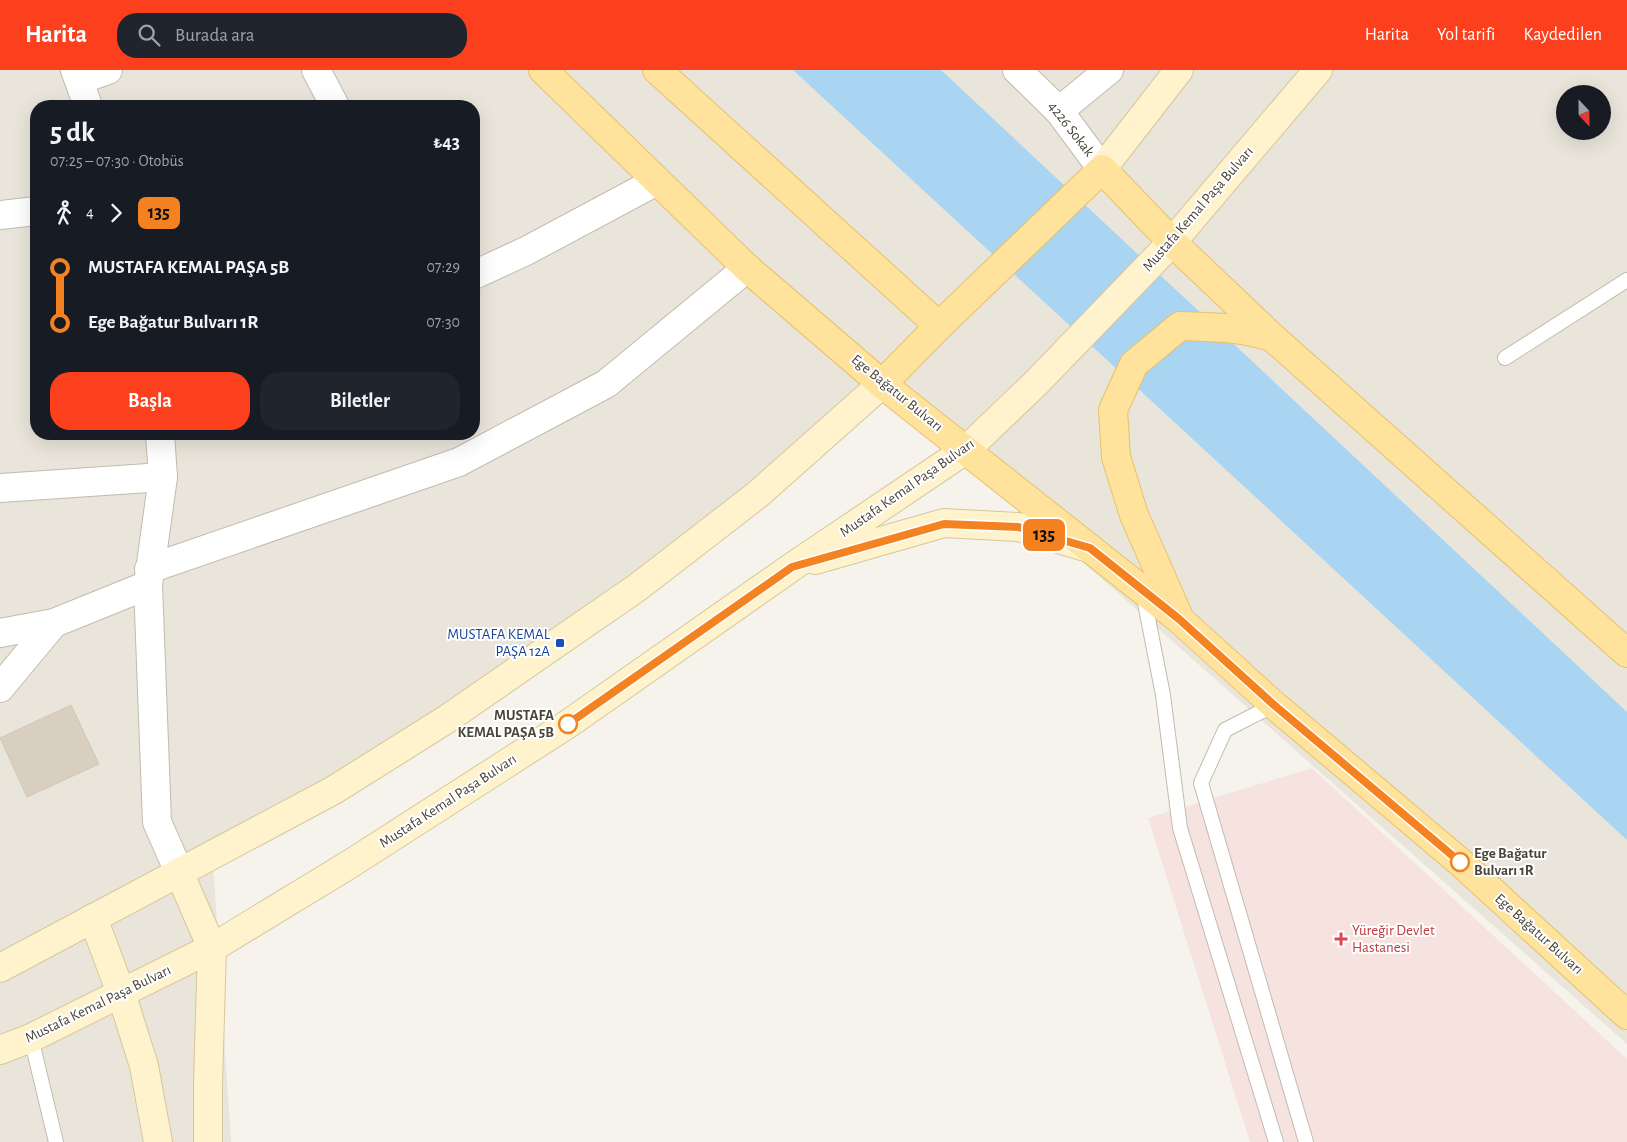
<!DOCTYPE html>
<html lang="tr">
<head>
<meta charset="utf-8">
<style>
	:root { --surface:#171b24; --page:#20242c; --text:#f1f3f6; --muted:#9ea1a6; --accent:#fc3f1d }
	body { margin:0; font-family:"Alegreya Sans",sans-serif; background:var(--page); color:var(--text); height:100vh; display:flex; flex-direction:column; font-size:19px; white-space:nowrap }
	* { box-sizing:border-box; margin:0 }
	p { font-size:16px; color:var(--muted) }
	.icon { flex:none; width:28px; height:28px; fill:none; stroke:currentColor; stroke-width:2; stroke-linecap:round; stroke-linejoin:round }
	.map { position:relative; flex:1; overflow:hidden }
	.details { position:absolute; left:30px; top:30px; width:450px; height:340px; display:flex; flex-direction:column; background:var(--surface); border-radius:20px; box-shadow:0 5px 20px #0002 }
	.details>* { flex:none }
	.badge { padding:0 10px; border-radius:8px; font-size:18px; line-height:32px }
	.needle { width:32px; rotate:158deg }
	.tools { position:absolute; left:1556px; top:15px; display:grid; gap:10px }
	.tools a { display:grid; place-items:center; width:55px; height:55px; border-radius:50%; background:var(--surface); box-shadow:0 5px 20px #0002; font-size:25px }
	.map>.badge { position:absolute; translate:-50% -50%; box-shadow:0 0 0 2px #fff }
	.legs { display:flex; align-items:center; gap:8px; height:55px; padding:0 20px; font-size:16px }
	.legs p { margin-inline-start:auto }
	.headline { display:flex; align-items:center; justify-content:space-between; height:85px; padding:0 20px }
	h1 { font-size:28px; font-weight:600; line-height:38px }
	.button { display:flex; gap:10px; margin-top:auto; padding:10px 20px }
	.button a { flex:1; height:58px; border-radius:20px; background:var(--accent); color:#fff; font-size:20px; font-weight:600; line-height:58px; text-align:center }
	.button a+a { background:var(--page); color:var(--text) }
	ul { padding:0 20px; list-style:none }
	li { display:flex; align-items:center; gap:18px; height:55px; font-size:19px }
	li i { display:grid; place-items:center; width:8px; height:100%; margin:0 6px; background:currentColor }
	li i::after { content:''; width:12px; height:12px; margin:-6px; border:4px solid; border-radius:50%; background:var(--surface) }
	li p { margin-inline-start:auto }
	li:first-child i { background:linear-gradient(#0000 50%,currentColor 0) }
	li:last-child i { background:linear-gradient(currentColor 50%,#0000 0) }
	header { display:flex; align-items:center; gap:30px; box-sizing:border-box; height:70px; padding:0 25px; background:var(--accent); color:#fff }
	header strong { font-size:24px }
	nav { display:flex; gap:28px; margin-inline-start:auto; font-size:18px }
	.search { width:350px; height:45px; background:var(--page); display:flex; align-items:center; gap:12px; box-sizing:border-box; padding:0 18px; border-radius:20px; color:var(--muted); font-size:19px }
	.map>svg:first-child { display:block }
</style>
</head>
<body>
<header>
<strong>Harita</strong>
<div class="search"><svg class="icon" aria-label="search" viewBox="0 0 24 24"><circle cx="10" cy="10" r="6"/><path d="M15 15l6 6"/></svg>Burada ara</div>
<nav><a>Harita</a><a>Yol tarifi</a><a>Kaydedilen</a></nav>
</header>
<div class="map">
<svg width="1627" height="1072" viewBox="0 0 1627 1072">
	<rect width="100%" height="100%" fill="#f6f3ec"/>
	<path fill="#eae5da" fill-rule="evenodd" d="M0,0H1627V974L892,323L213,794L231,1072H0ZM1565,24H1602V61H1565ZM36,36H474V364H36Z"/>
	<path fill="#f6e3e0" d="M1312,698L1627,989V1072H1250L1148,748Z"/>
	<path fill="#a9d4f2" d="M793,0H941L1627,642V770Z"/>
	<path fill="#d8cfc1" stroke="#d3c7b4" d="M71,635L99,694L27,727L0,668Z"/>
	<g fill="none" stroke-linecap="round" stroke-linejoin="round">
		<defs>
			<g id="service">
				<path d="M1505,288L1627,210"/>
				<path d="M1143,523L1163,625L1180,758L1276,1072"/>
				<path d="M1274,635L1225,660L1201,713L1306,1072"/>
				<path d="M31,968L56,1072"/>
			</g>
			<g id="minor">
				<path d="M316,0L335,36"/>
				<path d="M1017,0L1059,41L1102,99"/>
				<path d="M79,10L108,0"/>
				<path d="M1059,41L1109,0"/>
				<path d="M0,145L36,141"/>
				<path d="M474,205L526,181L657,111"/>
				<path d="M0,418L163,407"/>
				<path d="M149,499L459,392L606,314L747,198"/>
				<path d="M0,563L54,553L148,515"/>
				<path d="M0,618L54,553"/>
			</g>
			<g id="tertiary">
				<path d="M75,0L88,36"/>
				<path d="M160,364L163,407L148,515L157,752L179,802"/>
			</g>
			<g id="secondary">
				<path d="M1102,99L1179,0"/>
				<path d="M815,490L944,453L1018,457L1089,478"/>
				<path d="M179,802L212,878L208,1014V1072"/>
				<path d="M93,848L121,923L144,996L158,1072"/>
				<path d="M0,898L334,720L447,649L638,517L757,425L882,314"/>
				<path d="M0,980L31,968L212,878L350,794L568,654L792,497L967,379L1036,313L1172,172L1318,0"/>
			</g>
			<g id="primary">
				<path d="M543,0L747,198L882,314L1179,549L1274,635L1460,792L1627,945"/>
				<path d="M657,0L939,256"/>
				<path d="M882,314L939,256L1102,99L1172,172L1272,267L1627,583"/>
				<path d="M1178,545L1134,445L1116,387L1113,340L1134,294L1180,256C1214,257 1238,257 1271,267"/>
			</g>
		</defs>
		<use href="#service" stroke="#c2bbae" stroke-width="16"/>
		<use href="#minor" stroke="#c2bbae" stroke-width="30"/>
		<use href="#tertiary" stroke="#c2bbae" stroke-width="30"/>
		<use href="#secondary" stroke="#d6c79b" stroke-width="30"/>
		<use href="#primary" stroke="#e6c16a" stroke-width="30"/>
		<use href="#service" stroke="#fff" stroke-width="14"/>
		<use href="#minor" stroke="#fff" stroke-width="28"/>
		<use href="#tertiary" stroke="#fff" stroke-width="28"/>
		<use href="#secondary" stroke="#fff3cd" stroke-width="28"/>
		<use href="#primary" stroke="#ffe39c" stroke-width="28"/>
	</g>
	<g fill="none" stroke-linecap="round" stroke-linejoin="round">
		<defs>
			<path id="line-1" d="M568,654L792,497L944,454L1018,457L1090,478L1179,549L1274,635L1460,792"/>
		</defs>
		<use href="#line-1" stroke="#fff" stroke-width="11"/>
		<use href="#line-1" stroke="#f58220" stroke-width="8"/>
	</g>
	<rect fill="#1a4fb4" stroke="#fff" stroke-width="2" x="555" y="568" width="10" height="10" rx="2.5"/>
	<g fill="#fff" stroke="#f58220" stroke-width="2.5">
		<circle cx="568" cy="654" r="9"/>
		<circle cx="1460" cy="792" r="9"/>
	</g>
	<path fill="#e0444e" stroke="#fff" stroke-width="2" d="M1338.5 861.5h5v5h5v5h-5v5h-5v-5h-5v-5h5z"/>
	<g text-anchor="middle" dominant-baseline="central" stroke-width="4" stroke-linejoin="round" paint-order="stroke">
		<g font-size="15" fill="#4b4439" stroke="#fff">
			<text transform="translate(1071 59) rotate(52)">4226 Sokak</text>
			<text transform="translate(1198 139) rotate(-49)">Mustafa Kemal Paşa Bulvarı</text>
			<text transform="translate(897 323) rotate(39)">Ege Bağatur Bulvarı</text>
			<text transform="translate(907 418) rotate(-35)">Mustafa Kemal Paşa Bulvarı</text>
			<text transform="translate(448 731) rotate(-33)">Mustafa Kemal Paşa Bulvarı</text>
			<text transform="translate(1539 864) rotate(42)">Ege Bağatur Bulvarı</text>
			<text transform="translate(98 934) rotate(-26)">Mustafa Kemal Paşa Bulvarı</text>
		</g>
		<g font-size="15" fill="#164399" stroke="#fff" text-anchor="end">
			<text x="550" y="564">MUSTAFA KEMAL<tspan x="550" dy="17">PAŞA 12A</tspan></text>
		</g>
		<g font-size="15" font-weight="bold" fill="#4b4439" stroke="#fff" text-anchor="end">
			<text x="554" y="645">MUSTAFA<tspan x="554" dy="17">KEMAL PAŞA 5B</tspan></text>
			<text x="1474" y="783" text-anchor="start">Ege Bağatur<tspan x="1474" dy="17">Bulvarı 1R</tspan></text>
		</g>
		<g font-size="15" fill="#be3a42" stroke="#fff" text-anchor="start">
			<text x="1352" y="860">Yüreğir Devlet<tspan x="1352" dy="17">Hastanesi</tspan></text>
		</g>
	</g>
</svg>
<div class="tools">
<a><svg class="needle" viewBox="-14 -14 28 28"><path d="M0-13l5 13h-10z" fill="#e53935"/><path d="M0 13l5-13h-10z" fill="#9ea1a6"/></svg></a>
</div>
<b class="badge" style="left:1044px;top:465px;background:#f58220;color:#111">135</b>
<section class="details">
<div class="headline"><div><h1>5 dk</h1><p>07:25 – 07:30 · Otobüs</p></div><b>₺43</b></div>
<div class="legs"><svg class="icon" aria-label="walk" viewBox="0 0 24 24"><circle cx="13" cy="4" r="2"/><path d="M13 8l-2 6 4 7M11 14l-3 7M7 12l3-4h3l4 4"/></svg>4<svg class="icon" aria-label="forward" viewBox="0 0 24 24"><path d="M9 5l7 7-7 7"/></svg><b class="badge" style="background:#f58220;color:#111">135</b></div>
<ul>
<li><i style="color:#f58220"></i><b>MUSTAFA KEMAL PAŞA 5B</b><p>07:29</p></li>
<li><i style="color:#f58220"></i><b>Ege Bağatur Bulvarı 1R</b><p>07:30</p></li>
</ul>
<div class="button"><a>Başla</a><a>Biletler</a></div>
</section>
</div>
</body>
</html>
